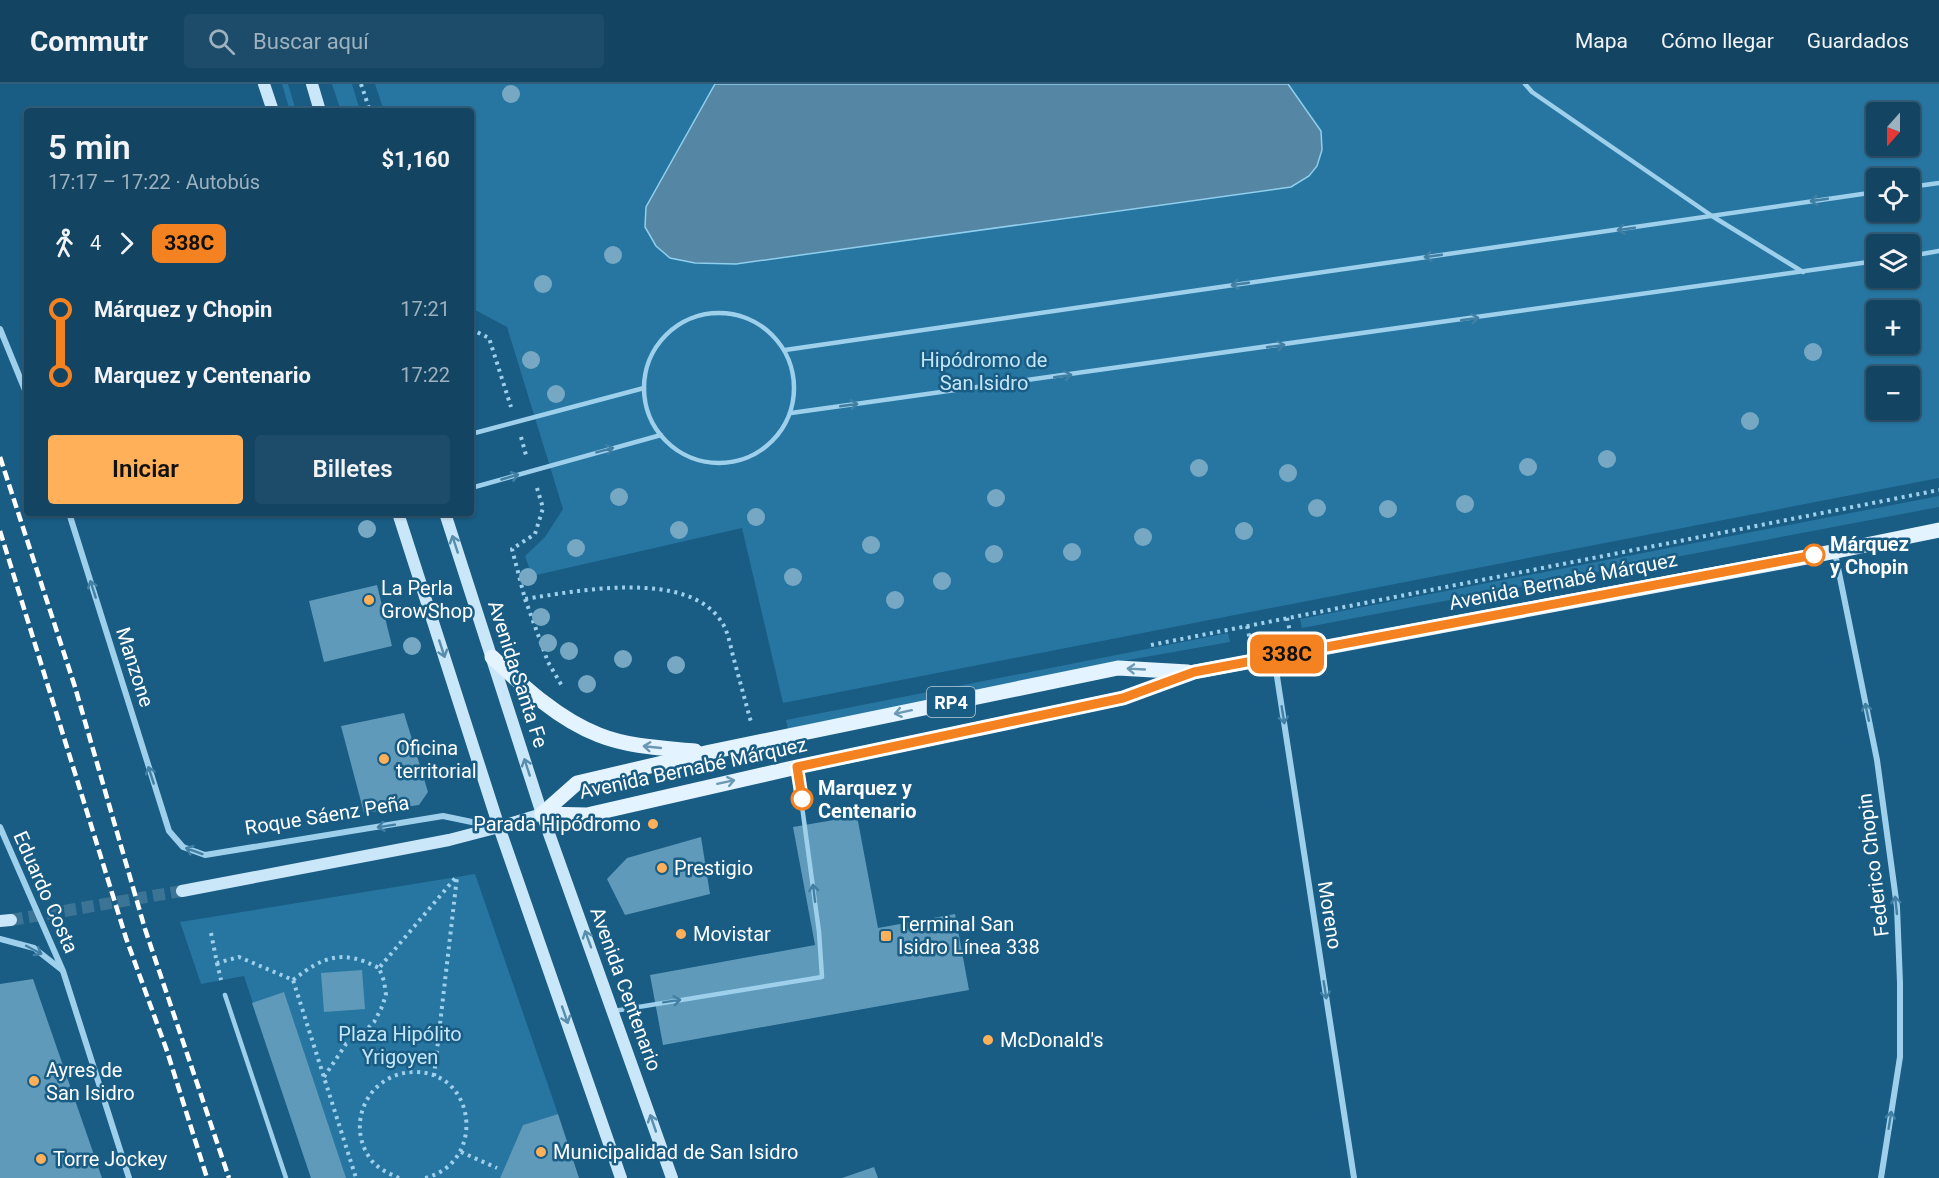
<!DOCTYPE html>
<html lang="es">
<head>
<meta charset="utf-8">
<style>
	:root { --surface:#134563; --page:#1c4c69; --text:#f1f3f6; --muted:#9db1be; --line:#325d78; --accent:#ffb059 }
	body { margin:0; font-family:Roboto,sans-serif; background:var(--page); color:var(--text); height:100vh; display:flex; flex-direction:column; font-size:22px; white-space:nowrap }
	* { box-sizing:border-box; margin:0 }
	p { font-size:20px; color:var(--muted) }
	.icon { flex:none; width:33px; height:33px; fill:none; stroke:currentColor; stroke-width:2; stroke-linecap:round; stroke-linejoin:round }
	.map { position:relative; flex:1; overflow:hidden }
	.side { position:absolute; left:24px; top:24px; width:450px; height:408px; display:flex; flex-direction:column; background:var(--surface); border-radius:6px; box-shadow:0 2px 4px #0004,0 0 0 2px var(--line) }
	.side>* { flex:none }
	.badge { padding:0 12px; border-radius:9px; font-size:21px; line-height:39px }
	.needle { width:39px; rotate:201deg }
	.buttons { position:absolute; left:1866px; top:18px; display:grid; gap:12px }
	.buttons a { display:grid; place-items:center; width:54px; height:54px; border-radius:6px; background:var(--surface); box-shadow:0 2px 4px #0004,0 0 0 2px var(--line); font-size:30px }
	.map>.badge { position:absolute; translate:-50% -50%; box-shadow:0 0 0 3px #fff }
	.legs { display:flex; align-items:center; gap:9px; height:66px; padding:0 24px; font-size:20px }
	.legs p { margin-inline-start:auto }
	.headline { display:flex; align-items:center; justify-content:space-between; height:102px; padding:0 24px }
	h1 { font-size:33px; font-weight:600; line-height:45px }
	.primary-button { display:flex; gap:12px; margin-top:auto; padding:12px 24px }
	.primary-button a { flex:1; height:69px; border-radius:6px; background:var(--accent); color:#111; font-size:24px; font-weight:600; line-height:69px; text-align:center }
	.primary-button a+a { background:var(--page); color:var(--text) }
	ul { padding:0 24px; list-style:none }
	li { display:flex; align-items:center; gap:21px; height:66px; font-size:22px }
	li i { display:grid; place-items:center; width:9px; height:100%; margin:0 8px; background:currentColor }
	li i::after { content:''; width:15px; height:15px; margin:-8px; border:4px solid; border-radius:50%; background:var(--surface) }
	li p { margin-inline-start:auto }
	li:first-child i { background:linear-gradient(#0000 50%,currentColor 0) }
	li:last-child i { background:linear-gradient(currentColor 50%,#0000 0) }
	header { display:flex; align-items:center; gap:36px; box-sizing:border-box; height:84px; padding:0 30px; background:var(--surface); border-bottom:2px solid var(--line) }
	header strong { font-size:28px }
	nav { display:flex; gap:33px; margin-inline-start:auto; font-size:21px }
	.search { width:420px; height:54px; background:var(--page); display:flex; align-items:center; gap:15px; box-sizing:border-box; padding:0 21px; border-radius:6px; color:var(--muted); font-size:22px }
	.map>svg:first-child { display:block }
</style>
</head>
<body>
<header>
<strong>Commutr</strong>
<div class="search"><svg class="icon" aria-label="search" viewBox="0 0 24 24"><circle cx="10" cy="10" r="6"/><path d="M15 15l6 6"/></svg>Buscar aquí</div>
<nav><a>Mapa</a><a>Cómo llegar</a><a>Guardados</a></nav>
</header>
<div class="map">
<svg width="1939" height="1094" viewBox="0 0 1939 1094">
	<rect width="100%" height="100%" fill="#195c84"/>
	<g fill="#2776a1" fill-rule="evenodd">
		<path d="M282,0H288L296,27H290Z"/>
		<path d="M332,0H352L360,27H341Z"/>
		<path d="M375,0H1939V394L783,619L742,444L532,492L525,472L545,453L563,425L507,243L477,227H471V27H384ZM1876,28H1910V62H1876ZM1876,94H1910V128H1876ZM1876,160H1910V194H1876ZM1876,226H1910V260H1876ZM1876,292H1910V326H1876Z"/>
		<path d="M1939,412V423L1302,544L1300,535Z"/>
		<path d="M1228,549L1230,558L1117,578L788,645L786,636Z"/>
		<path d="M475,790L558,1030L523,1041L500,1094H311L244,892L201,900L180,838Z"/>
	</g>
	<path fill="#5586a4" stroke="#90ceee" stroke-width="1.5" d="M715,0H1288L1321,47L1322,66L1317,82L1309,92L1291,103L736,180L695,179L670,174L656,162L645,143L646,123Z"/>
	<g fill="#5f9abb">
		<path d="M377,501L392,562L324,578L309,517Z"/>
		<path d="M404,629L428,708L419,721L364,729L341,642Z"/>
		<path d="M857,732L878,844L955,830L969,906L663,961L650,891L815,861L793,743Z"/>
		<path d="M701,753L710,810L625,831L607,795L627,774Z"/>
		<path d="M362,886L365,925L324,928L321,889Z"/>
		<path d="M33,895L102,1094H0V900Z"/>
		<path d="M284,908L346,1094H311L252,919Z"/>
		<path d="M558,1030L579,1094H500L523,1041Z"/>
		<path d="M874,1083L878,1094H842Z"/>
	</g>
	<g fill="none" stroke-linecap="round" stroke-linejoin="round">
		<path stroke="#3c7496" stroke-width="12" stroke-dasharray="12 6" stroke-linecap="butt" d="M11,836L182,807"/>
		<g stroke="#9ed0ec" stroke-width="4" stroke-dasharray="3 4.5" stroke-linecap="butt">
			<path d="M361,0L370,27"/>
			<path d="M471,245L489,254L511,323"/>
			<path d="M521,353L526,371"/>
			<path d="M537,404L543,424L535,450L512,465L525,515C576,507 687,485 721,537C728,547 730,560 733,572C739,594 745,616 751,638"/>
			<path d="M525,515L548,578L562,602"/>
			<path d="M1287,534L1290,548"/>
			<path d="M1247,542L1250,556"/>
			<path d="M1151,561L1939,406"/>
			<path d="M211,849L217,879L239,873L293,896L356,1094"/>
			<path d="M217,879L221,896"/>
			<path d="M293,896C324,872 342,865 379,884"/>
			<path d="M434,992L457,793"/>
			<path d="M324,993L346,960L361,951L374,938L381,925L386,911L384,897L379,884L457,792"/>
			<path d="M461,1068L497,1084"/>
			<path d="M399,1094C388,1089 376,1084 369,1073C345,1036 371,988 415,988C477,988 486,1079 425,1094"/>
		</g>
		<g stroke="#9ed0ec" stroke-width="4.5">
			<path d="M1525,0L1532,8L1712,132L1803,188"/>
			<path d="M1910,103L1939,99"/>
			<path d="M1910,172L1939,167"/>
			<circle cx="719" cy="304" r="75"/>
			<path d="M785,266L1876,108"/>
			<path d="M791,329L1876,177"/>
			<path d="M471,350L644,304"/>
			<path d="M471,404L661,351"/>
			<path d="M225,911L286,1094"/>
			<path d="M614,927L822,893L819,848L797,685"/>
		</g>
		<g stroke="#9ed0ec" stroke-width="6">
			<path d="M0,245L27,311"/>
			<path d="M69,429L169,747L183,763L205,771L443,732L491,742"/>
			<path d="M1835,469L1877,676L1897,823L1900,899V973L1881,1094"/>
			<path d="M1274,573L1354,1094"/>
			<path d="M0,743L63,887L129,1094"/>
			<path d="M0,855L34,864L62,886"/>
		</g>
		<g stroke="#cae7f9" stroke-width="12">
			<path d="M264,0L273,27"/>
			<path d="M312,0L320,27"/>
			<path d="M398,429L499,743L621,1094"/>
			<path d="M445,429L542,730L672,1094"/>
			<path d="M182,807L449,756L499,743L542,730"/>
			<path d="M0,837L11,836"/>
		</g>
		<g stroke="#e3f3ff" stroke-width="15">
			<path d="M492,573C524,603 558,635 599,651C629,663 663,664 695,667"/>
			<path d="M542,730L587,731L797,683L1123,614L1194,588L1802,474L1939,446"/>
			<path d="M542,730L577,699L710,668L1118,584L1188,588"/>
		</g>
		<g stroke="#fff" stroke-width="4.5" stroke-dasharray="10 4.5" stroke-linecap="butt">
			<path d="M0,373L75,603L145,845L229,1094"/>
			<path d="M0,447L126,854L167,967L207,1094"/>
		</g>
	</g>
	<g fill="#76a8c4">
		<circle cx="511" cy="10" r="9"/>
		<circle cx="613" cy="171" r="9"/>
		<circle cx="543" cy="200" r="9"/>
		<circle cx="1813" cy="268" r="9"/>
		<circle cx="531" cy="276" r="9"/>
		<circle cx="556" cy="310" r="9"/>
		<circle cx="1750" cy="337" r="9"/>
		<circle cx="1607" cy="375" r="9"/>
		<circle cx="1528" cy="383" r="9"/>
		<circle cx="1199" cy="384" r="9"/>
		<circle cx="1288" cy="389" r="9"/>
		<circle cx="619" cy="413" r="9"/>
		<circle cx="996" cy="414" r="9"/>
		<circle cx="1465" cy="420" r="9"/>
		<circle cx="1317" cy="424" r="9"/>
		<circle cx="1388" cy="425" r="9"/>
		<circle cx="756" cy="433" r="9"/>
		<circle cx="367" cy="445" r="9"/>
		<circle cx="679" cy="446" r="9"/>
		<circle cx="1244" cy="447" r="9"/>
		<circle cx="1143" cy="453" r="9"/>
		<circle cx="871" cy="461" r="9"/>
		<circle cx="576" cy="464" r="9"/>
		<circle cx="1072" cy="468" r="9"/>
		<circle cx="994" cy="470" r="9"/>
		<circle cx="528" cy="493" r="9"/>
		<circle cx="793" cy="493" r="9"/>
		<circle cx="942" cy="497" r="9"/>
		<circle cx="895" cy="516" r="9"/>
		<circle cx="541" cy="533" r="9"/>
		<circle cx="548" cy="559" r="9"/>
		<circle cx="412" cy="562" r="9"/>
		<circle cx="569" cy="567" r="9"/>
		<circle cx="623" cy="575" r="9"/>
		<circle cx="676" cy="581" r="9"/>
		<circle cx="587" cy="600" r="9"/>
	</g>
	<defs><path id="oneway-shaft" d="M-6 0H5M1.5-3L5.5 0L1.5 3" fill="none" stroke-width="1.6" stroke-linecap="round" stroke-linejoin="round" transform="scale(1.5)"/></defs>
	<g stroke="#417fa3">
		<use href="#oneway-shaft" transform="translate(1819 116) rotate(172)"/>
		<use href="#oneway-shaft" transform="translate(1626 145) rotate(172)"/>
		<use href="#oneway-shaft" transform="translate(1433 172) rotate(172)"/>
		<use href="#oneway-shaft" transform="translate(1240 200) rotate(172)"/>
		<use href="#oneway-shaft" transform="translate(1470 235) rotate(-8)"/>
		<use href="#oneway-shaft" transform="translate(1276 262) rotate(-8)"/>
		<use href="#oneway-shaft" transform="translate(1063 292) rotate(-8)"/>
		<use href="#oneway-shaft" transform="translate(849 321) rotate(-8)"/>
		<use href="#oneway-shaft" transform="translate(605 366) rotate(-15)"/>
		<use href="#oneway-shaft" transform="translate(510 393) rotate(-16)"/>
		<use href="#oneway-shaft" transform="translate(93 505) rotate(-108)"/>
		<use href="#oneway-shaft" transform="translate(1867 628) rotate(-102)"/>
		<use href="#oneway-shaft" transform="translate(1283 631) rotate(81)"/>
		<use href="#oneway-shaft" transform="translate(151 691) rotate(-108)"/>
		<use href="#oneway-shaft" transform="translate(386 742) rotate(171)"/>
		<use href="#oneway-shaft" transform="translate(194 767) rotate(-160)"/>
		<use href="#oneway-shaft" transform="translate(814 809) rotate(-97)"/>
		<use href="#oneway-shaft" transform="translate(1896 821) rotate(-96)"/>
		<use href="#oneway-shaft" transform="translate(34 866) rotate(28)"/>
		<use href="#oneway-shaft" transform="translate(1325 906) rotate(81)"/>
		<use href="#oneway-shaft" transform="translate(672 917) rotate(-9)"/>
		<use href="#oneway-shaft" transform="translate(1890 1036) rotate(-81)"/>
	</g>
	<g stroke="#578dad">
		<use href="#oneway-shaft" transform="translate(455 460) rotate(-108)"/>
		<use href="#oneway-shaft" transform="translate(442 565) rotate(72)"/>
		<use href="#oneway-shaft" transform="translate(527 683) rotate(-108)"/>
		<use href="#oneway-shaft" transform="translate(588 855) rotate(-110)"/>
		<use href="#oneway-shaft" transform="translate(565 931) rotate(71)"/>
		<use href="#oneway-shaft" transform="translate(653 1039) rotate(-109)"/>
	</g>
	<g stroke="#6a98b5">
		<use href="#oneway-shaft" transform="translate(1136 585) rotate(-177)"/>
		<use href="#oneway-shaft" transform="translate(903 628) rotate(168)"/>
		<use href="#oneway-shaft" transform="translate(652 663) rotate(-174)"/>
		<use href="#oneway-shaft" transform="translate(726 698) rotate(-12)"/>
	</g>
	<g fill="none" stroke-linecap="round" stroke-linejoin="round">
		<defs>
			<path id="line-1" d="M802,715L797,683L1123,614L1194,588L1814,471"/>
		</defs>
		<use href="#line-1" stroke="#fff" stroke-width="14"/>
		<use href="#line-1" stroke="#f58220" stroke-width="9"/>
	</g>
	<g fill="#fff" stroke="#f58220" stroke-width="3">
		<circle cx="1814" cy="471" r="10"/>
		<circle cx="802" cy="715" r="10"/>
	</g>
	<g fill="#ffb059" stroke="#195c84" stroke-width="2">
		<circle cx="369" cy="516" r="6"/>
		<circle cx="384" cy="675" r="6"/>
		<circle cx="653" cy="740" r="6"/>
		<circle cx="662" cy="784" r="6"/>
		<circle cx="681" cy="850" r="6"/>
		<rect x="880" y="846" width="12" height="12" rx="3"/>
		<circle cx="988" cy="956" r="6"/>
		<circle cx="34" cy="997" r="6"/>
		<circle cx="541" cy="1068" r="6"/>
		<circle cx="41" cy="1075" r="6"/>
	</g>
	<g text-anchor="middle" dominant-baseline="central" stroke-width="5" stroke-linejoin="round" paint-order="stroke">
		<rect fill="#195c84" stroke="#baceda" stroke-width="1.5" x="927" y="603" width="48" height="30" rx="4.5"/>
		<g font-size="18" font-weight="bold" fill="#fff">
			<text x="951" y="618">RP4</text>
		</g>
		<g font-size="20" fill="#c3e6f9" stroke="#195c84">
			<text x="984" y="276">Hipódromo de<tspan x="984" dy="23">San Isidro</tspan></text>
			<text x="400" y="950">Plaza Hipólito<tspan x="400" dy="23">Yrigoyen</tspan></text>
		</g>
		<g font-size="20" font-weight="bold" fill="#fff" stroke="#195c84" text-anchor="start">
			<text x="1830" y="460">Márquez<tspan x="1830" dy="23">y Chopin</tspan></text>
			<text x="818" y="704">Marquez y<tspan x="818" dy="23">Centenario</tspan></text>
		</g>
		<g font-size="20" fill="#fff" stroke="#195c84">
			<text transform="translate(1563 497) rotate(-11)">Avenida Bernabé Márquez</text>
			<text transform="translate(135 583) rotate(72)">Manzone</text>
			<text transform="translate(518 590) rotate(72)">Avenida Santa Fe</text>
			<text transform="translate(693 684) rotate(-12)">Avenida Bernabé Márquez</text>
			<text transform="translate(327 731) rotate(-9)">Roque Sáenz Peña</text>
			<text transform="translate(1873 781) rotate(-97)">Federico Chopin</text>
			<text transform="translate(46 808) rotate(66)">Eduardo Costa</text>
			<text transform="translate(1330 831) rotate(81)">Moreno</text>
			<text transform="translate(626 905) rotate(70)">Avenida Centenario</text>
		</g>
		<g font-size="20" fill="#fff" stroke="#195c84" text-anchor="start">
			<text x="381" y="504">La Perla<tspan x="381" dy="23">GrowShop</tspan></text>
			<text x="396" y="664">Oficina<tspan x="396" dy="23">territorial</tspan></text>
			<text x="641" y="740" text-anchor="end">Parada Hipódromo</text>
			<text x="674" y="784">Prestigio</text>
			<text x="898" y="840">Terminal San<tspan x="898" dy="23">Isidro Línea 338</tspan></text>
			<text x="693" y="850">Movistar</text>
			<text x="1000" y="956">McDonald's</text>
			<text x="46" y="986">Ayres de<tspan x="46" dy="23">San Isidro</tspan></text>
			<text x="553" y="1068">Municipalidad de San Isidro</text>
			<text x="53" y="1075">Torre Jockey</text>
		</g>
	</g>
</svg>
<div class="buttons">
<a><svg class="needle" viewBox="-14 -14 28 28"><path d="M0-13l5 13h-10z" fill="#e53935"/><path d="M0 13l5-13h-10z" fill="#9db1be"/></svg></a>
<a><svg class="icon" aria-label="locate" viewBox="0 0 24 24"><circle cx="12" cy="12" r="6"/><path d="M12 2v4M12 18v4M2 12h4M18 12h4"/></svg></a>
<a><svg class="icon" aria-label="layers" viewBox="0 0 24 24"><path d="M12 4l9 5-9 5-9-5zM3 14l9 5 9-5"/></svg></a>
<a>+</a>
<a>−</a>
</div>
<b class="badge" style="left:1287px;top:570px;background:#f58220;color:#111">338C</b>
<section class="side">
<div class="headline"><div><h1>5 min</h1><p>17:17 – 17:22 · Autobús</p></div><b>$1,160</b></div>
<div class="legs"><svg class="icon" aria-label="walk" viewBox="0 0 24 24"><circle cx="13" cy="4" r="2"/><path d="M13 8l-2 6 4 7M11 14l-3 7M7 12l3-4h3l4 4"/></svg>4<svg class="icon" aria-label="forward" viewBox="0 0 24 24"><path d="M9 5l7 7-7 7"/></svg><b class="badge" style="background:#f58220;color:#111">338C</b></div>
<ul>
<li><i style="color:#f58220"></i><b>Márquez y Chopin</b><p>17:21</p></li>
<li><i style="color:#f58220"></i><b>Marquez y Centenario</b><p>17:22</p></li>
</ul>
<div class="primary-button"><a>Iniciar</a><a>Billetes</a></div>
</section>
</div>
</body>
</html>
